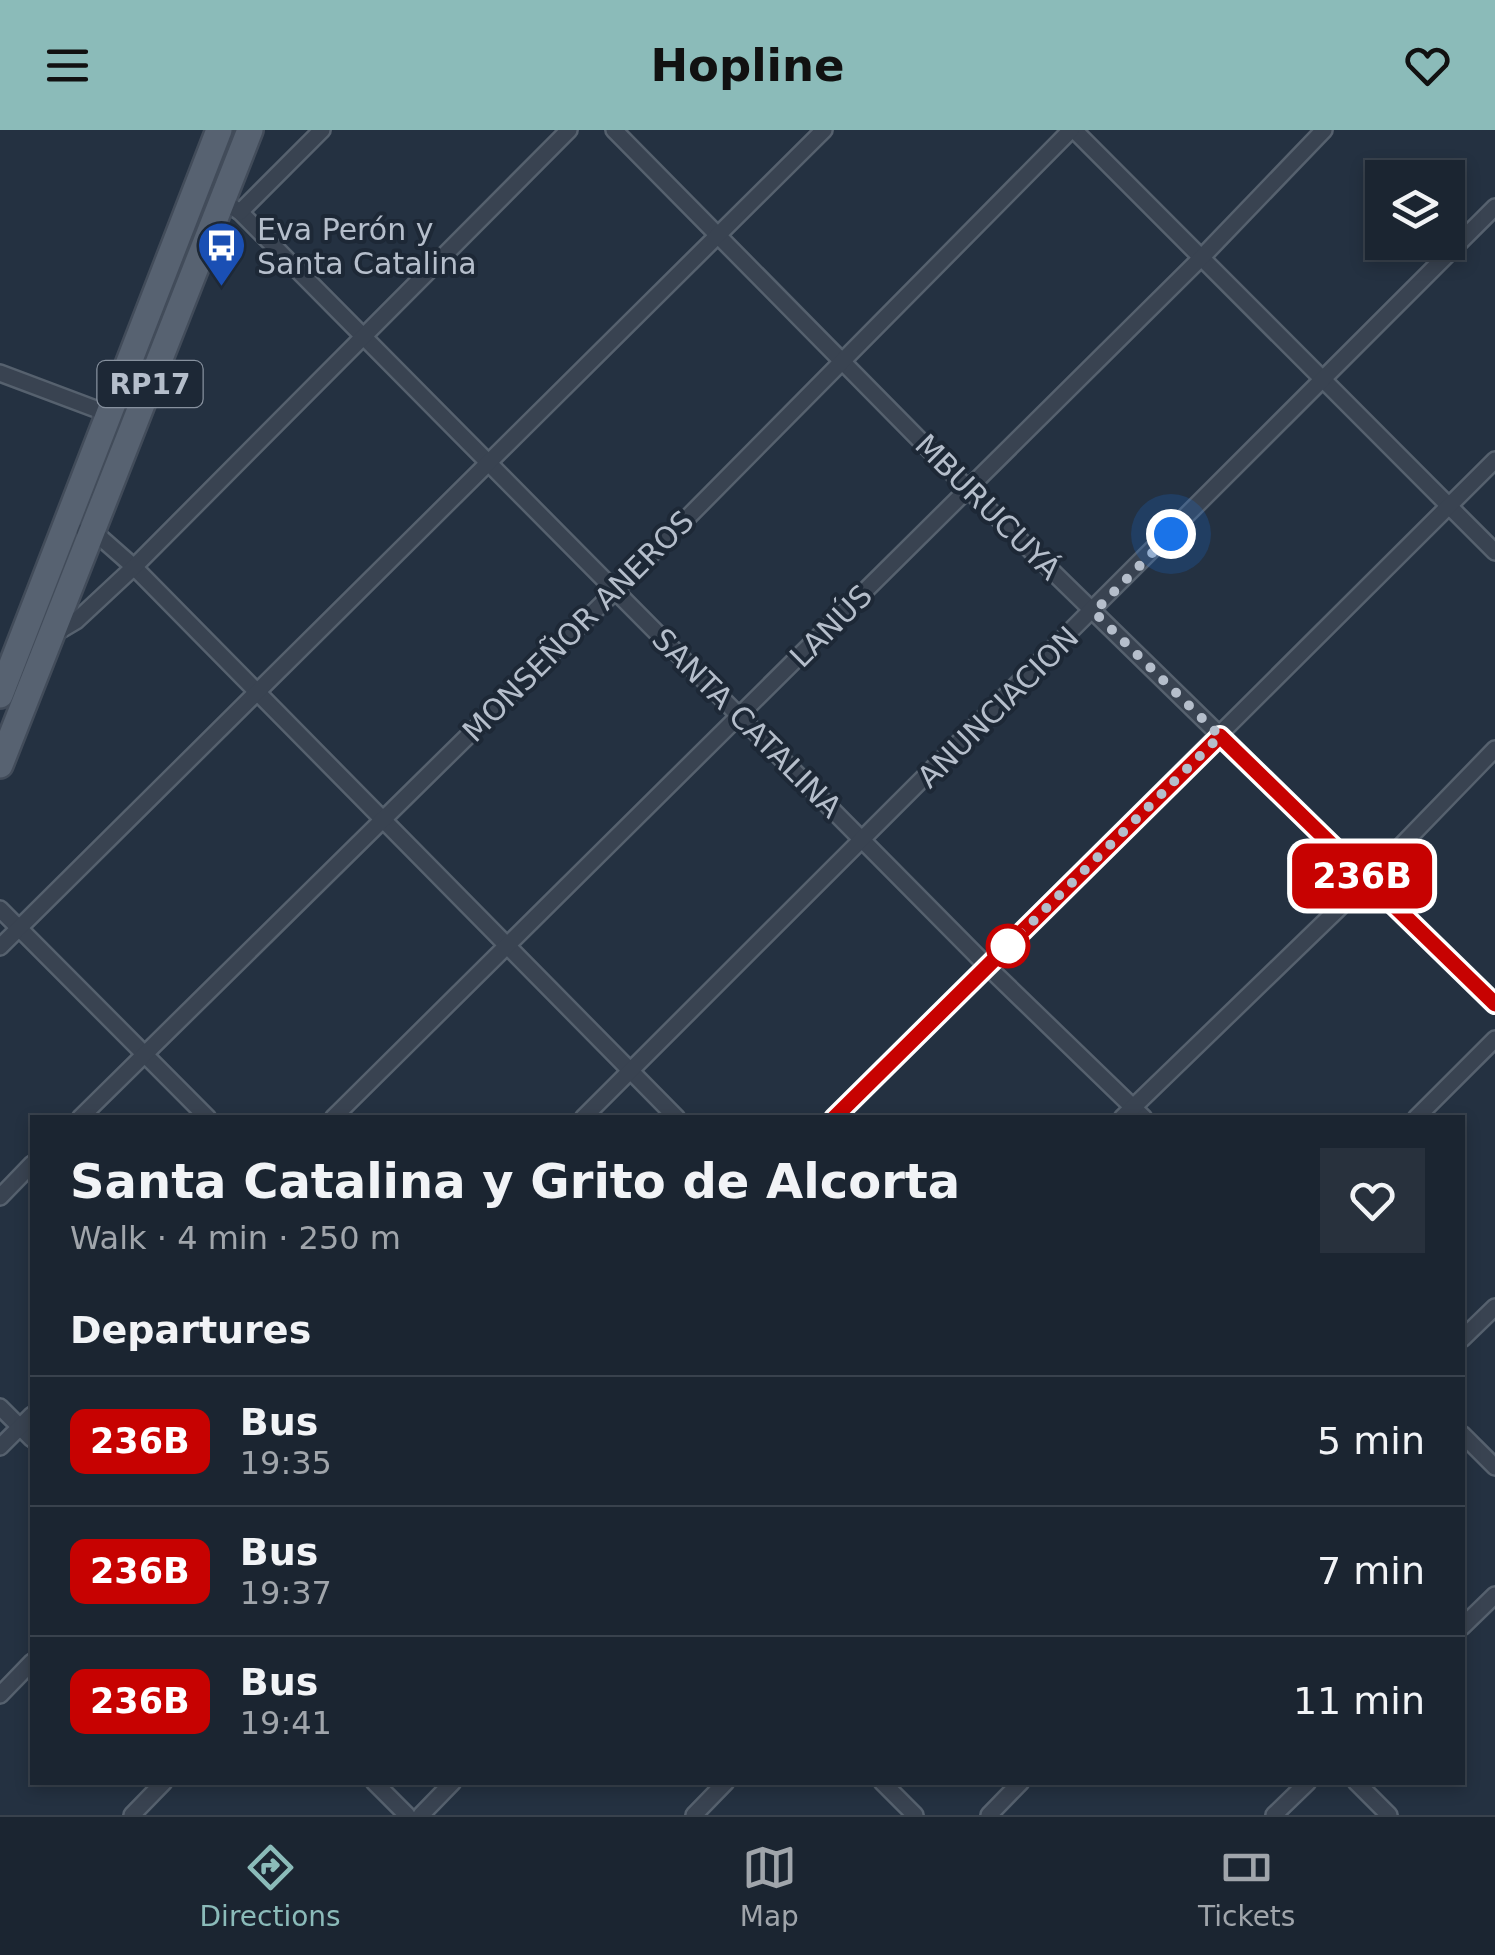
<!DOCTYPE html>
<html lang="en">
<head>
<meta charset="utf-8">
<style>
	:root { --surface:#1b2531; --page:#28313d; --text:#f1f3f6; --muted:#a0a5ab; --line:#39424d; --accent:#8bbbb9 }
	body { margin:0; font-family:"DejaVu Sans",sans-serif; background:var(--page); color:var(--text); height:100vh; display:flex; flex-direction:column; font-size:38px; white-space:nowrap }
	* { box-sizing:border-box; margin:0 }
	p { font-size:32px; color:var(--muted) }
	.icon { flex:none; width:55px; height:55px; fill:none; stroke:currentColor; stroke-width:2; stroke-linecap:round; stroke-linejoin:round }
	.map { position:relative; flex:1; overflow:hidden }
	.details { position:absolute; left:30px; top:985px; width:1435px; height:670px; display:flex; flex-direction:column; background:var(--surface); border-radius:0px; box-shadow:0 5px 15px #0003,0 0 0 2px var(--line) }
	.details>* { flex:none }
	.badge { padding:0 20px; border-radius:15px; font-size:35px; line-height:65px }
	.buttons { position:absolute; left:1365px; top:30px; display:grid; gap:20px }
	.buttons a { display:grid; place-items:center; width:100px; height:100px; border-radius:0px; background:var(--surface); box-shadow:0 5px 15px #0003,0 0 0 2px var(--line); font-size:50px }
	.you { position:absolute; width:50px; height:50px; margin:-25px; border:8px solid #fff; border-radius:50%; background:#1a73e8; box-shadow:0 0 0 15px #1a73e833 }
	.map>.badge { position:absolute; translate:-50% -50%; box-shadow:0 0 0 5px #fff }
	h2 { padding:0 40px; font-size:38px; line-height:90px }
	.round { display:grid; place-items:center; flex:none; width:105px; height:105px; border-radius:0px; background:var(--page) }
	.overview { display:flex; align-items:center; justify-content:space-between; height:170px; padding:0 40px }
	h1 { font-size:48px; font-weight:600; line-height:75px }
	ul { padding:0; list-style:none }
	li { display:flex; align-items:center; gap:30px; height:130px; padding:0 40px; border-top:2px solid var(--line) }
	li div { flex:1 }
	li b { display:block; font-size:38px }
	li em { font-style:normal }
	li .badge { min-width:110px; font-weight:700; text-align:center }
	header { display:flex; justify-content:space-between; align-items:center; height:130px; padding:0 40px; background:var(--accent); color:#111; font-size:45px; font-weight:600 }
	.menu { display:flex; justify-content:space-around; align-items:center; height:140px; border-top:2px solid var(--line); background:var(--surface); font-size:28px; color:var(--muted) }
	.menu a { display:grid; justify-items:center; gap:5px }
	.menu .active { color:var(--accent) }
	.map>svg:first-child { display:block }
</style>
</head>
<body>
<header><svg class="icon" aria-label="menu" viewBox="0 0 24 24"><path d="M4 6h16M4 12h16M4 18h16"/></svg>Hopline<svg class="icon" aria-label="heart" viewBox="0 0 24 24"><path d="M12 20l-8-8c-3-5 5-10 8-4 3-6 11-1 8 4z"/></svg></header>
<div class="map">
<svg width="1495" height="1685" viewBox="0 0 1495 1685">
	<rect width="100%" height="100%" fill="#243141"/>
	<path fill="#263f42" d="M232,0H236L82,393L78,391Z"/>
	<g fill="none" stroke-linecap="round" stroke-linejoin="round">
		<defs>
			<g id="street">
				<path d="M614,0L968,359L1495,874"/>
				<path d="M1074,0L1495,422"/>
				<path d="M223,71L240,82L988,837L1144,988"/>
				<path d="M240,82L322,0"/>
				<path d="M0,243L109,284"/>
				<path d="M84,401L100,407L134,437L677,988"/>
				<path d="M54,504L76,491L134,437L569,0"/>
				<path d="M0,779L208,988"/>
				<path d="M0,817L824,0"/>
				<path d="M80,988L616,460L1071,0"/>
				<path d="M333,988L1203,126L1324,0"/>
				<path d="M583,988L1495,77"/>
				<path d="M834,988L1495,330"/>
				<path d="M1122,988L1367,751L1495,619"/>
				<path d="M1416,988L1495,909"/>
				<path d="M0,1067L32,1034"/>
				<path d="M1462,1209L1495,1177"/>
				<path d="M0,1277L32,1309"/>
				<path d="M1462,1304L1495,1337"/>
				<path d="M0,1317L32,1285"/>
				<path d="M1462,1497L1495,1465"/>
				<path d="M0,1565L32,1532"/>
				<path d="M374,1652L407,1685"/>
				<path d="M882,1652L915,1685"/>
				<path d="M1356,1652L1389,1685"/>
				<path d="M132,1685L164,1652"/>
				<path d="M421,1685L453,1652"/>
				<path d="M694,1685L726,1652"/>
				<path d="M989,1685L1021,1652"/>
				<path d="M1274,1685L1308,1652"/>
			</g>
			<g id="primary">
				<path d="M0,565L219,0"/>
				<path d="M0,635L250,0"/>
			</g>
		</defs>
		<use href="#street" stroke="#56616e" stroke-width="20"/>
		<use href="#primary" stroke="#424c5a" stroke-width="30"/>
		<use href="#street" stroke="#394351" stroke-width="15"/>
		<use href="#primary" stroke="#576271" stroke-width="25"/>
	</g>
	<g fill="none" stroke-linecap="round" stroke-linejoin="round">
		<defs>
			<path id="line" d="M834,988L1220,606L1495,874"/>
		</defs>
		<use href="#line" stroke="#fff" stroke-width="22"/>
		<use href="#line" stroke="#c70201" stroke-width="15"/>
		<path stroke="#b5becb" stroke-width="10" stroke-dasharray="0 18" d="M1008,816L1220,606L1094,482L1171,404"/>
	</g>
	<defs>
		<symbol id="bus-pin" viewBox="-11 -11 22 30"><path d="M0 17L-7.5 6A9.5 9.5 0 1 1 7.5 6Z" fill="#1a4fb4" stroke="#1d2836"/><path d="M-5-6H5V4H4V6H2V4H-2V6H-4V4H-5ZM-3.5-4V0h7V-4ZM-3.5 1.2v1.5H-2V1.2ZM2 1.2v1.5H3.5V1.2Z" fill="#fff"/></symbol>
	</defs>
	<g fill-rule="evenodd">
		<use href="#bus-pin" x="194" y="88" width="55" height="75"/>
	</g>
	<circle fill="#fff" stroke="#c70201" stroke-width="5" cx="1008" cy="816" r="20"/>
	<g text-anchor="middle" dominant-baseline="central" stroke-width="8" stroke-linejoin="round" paint-order="stroke">
		<rect fill="#1d2836" stroke="#87919e" stroke-width="2.5" x="97.5" y="231" width="105" height="46" rx="8"/>
		<g font-size="28" font-weight="bold" fill="#b5becb">
			<text x="150" y="254">RP17</text>
		</g>
		<g font-size="30" fill="#b5becb" stroke="#1d2836" text-anchor="start">
			<text x="257" y="99">Eva Perón y<tspan x="257" dy="34">Santa Catalina</tspan></text>
		</g>
		<g font-size="30" fill="#b5becb" stroke="#1d2836">
			<text transform="translate(988 377) rotate(45)">MBURUCUYÁ</text>
			<text transform="translate(578 496) rotate(-45)">MONSEÑOR ANEROS</text>
			<text transform="translate(831 496) rotate(-45)">LANÚS</text>
			<text transform="translate(998 577) rotate(-45)">ANUNCIACION</text>
			<text transform="translate(747 593) rotate(45)">SANTA CATALINA</text>
		</g>
	</g>
</svg>
<div class="buttons">
<a><svg class="icon" aria-label="layers" viewBox="0 0 24 24"><path d="M12 4l9 5-9 5-9-5zM3 14l9 5 9-5"/></svg></a>
</div>
<div class="you" style="left:1171px;top:404px"></div>
<b class="badge" style="left:1362px;top:746px;background:#c70201;color:#fff">236B</b>
<section class="details">
<div class="overview"><div><h1>Santa Catalina y Grito de Alcorta</h1><p>Walk · 4 min · 250 m</p></div><a class="round"><svg class="icon" aria-label="heart" viewBox="0 0 24 24"><path d="M12 20l-8-8c-3-5 5-10 8-4 3-6 11-1 8 4z"/></svg></a></div>
<h2>Departures</h2>
<ul>
<li><span class="badge" style="background:#c70201;color:#fff">236B</span><div><b>Bus</b><p>19:35</p></div><em>5 min</em></li>
<li><span class="badge" style="background:#c70201;color:#fff">236B</span><div><b>Bus</b><p>19:37</p></div><em>7 min</em></li>
<li><span class="badge" style="background:#c70201;color:#fff">236B</span><div><b>Bus</b><p>19:41</p></div><em>11 min</em></li>
</ul>
</section>
</div>
<nav class="menu">
<a class="active"><svg class="icon" aria-label="directions" viewBox="0 0 24 24"><path d="M12 3l9 9-9 9-9-9zM9 14v-3h6M13 9l2 2-2 2"/></svg>Directions</a>
<a><svg class="icon" aria-label="map" viewBox="0 0 24 24"><path d="M3 6l6-2 6 2 6-2v14l-6 2-6-2-6 2zM9 4v14M15 6v14"/></svg>Map</a>
<a><svg class="icon" aria-label="tickets" viewBox="0 0 24 24"><path d="M3 7h18v10H3zM15 7v10"/></svg>Tickets</a>
</nav>
</body>
</html>
